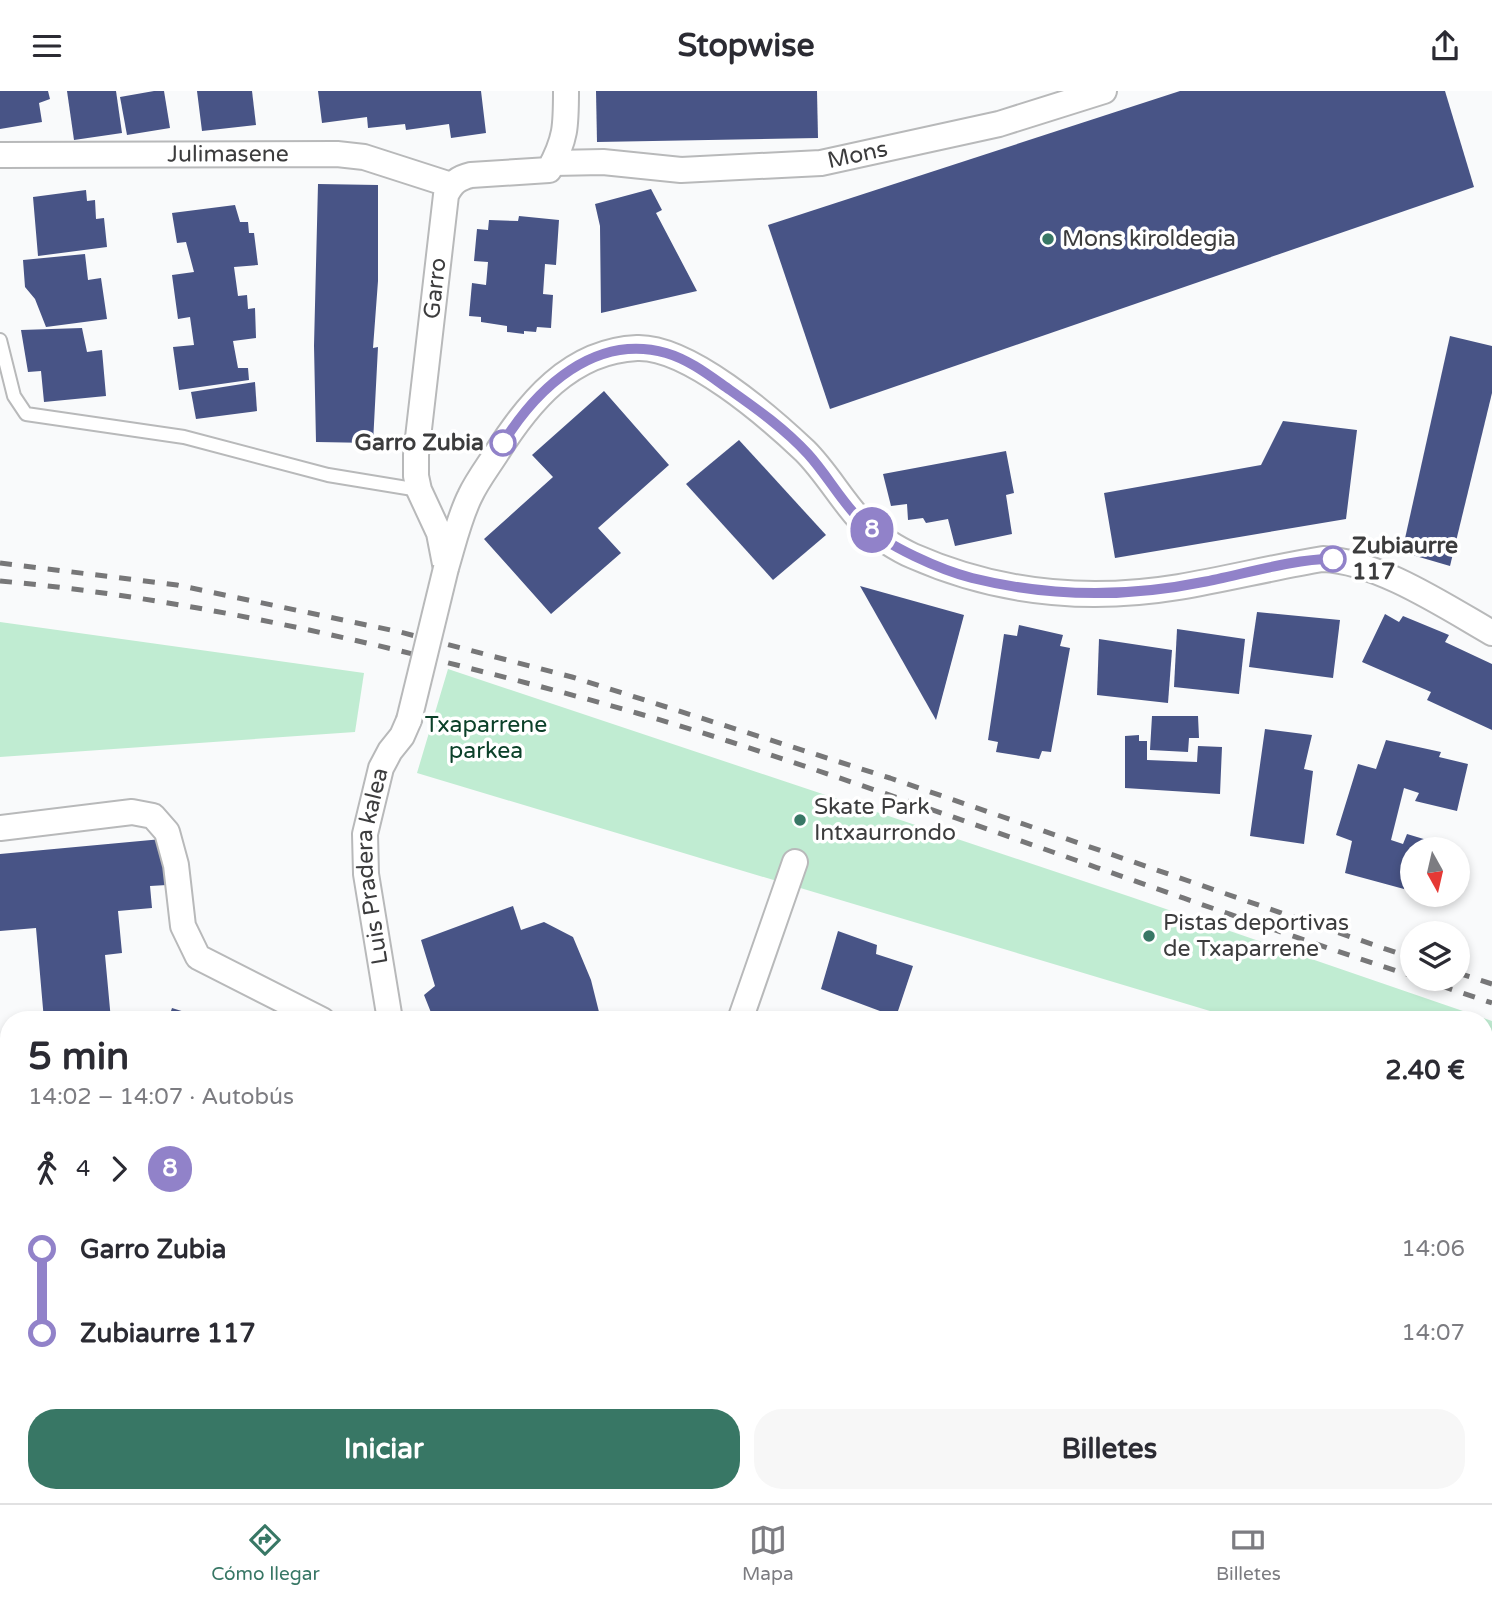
<!DOCTYPE html>
<html lang="es">
<head>
<meta charset="utf-8">
<style>
	:root { --surface:#fff; --page:#f7f7f7; --text:#2b2b33; --muted:#7c7c81; --line:#e1e1e2; --accent:#387765 }
	body { margin:0; font-family:"Varela Round",sans-serif; background:var(--page); color:var(--text); height:100vh; display:flex; flex-direction:column; font-size:26px; white-space:nowrap }
	* { box-sizing:border-box; margin:0 }
	p { font-size:23px; color:var(--muted) }
	.icon { flex:none; width:38px; height:38px; fill:none; stroke:currentColor; stroke-width:2; stroke-linecap:round; stroke-linejoin:round }
	.map { position:relative; flex:1; overflow:hidden }
	.details { position:absolute; left:0px; top:920px; width:1493px; height:492px; display:flex; flex-direction:column; background:var(--surface); border-radius:28px 28px 0 0; box-shadow:0 4px 10px #0003 }
	.details>* { flex:none }
	.badge { padding:0 14px; border-radius:23px; font-size:24px; line-height:46px }
	.needle { width:46px; rotate:172deg }
	.controls { position:absolute; left:1400px; top:746px; display:grid; gap:14px }
	.controls a { display:grid; place-items:center; width:70px; height:70px; border-radius:50%; background:var(--surface); box-shadow:0 4px 10px #0003; font-size:35px }
	.map>.badge { position:absolute; translate:-50% -50%; box-shadow:0 0 0 4px #fff }
	.legs { display:flex; align-items:center; gap:10px; height:77px; padding:0 28px; font-size:23px }
	.legs p { margin-inline-start:auto }
	.headline { display:flex; align-items:center; justify-content:space-between; height:119px; padding:0 28px }
	h1 { font-size:38px; font-weight:700; line-height:52px }
	.action { display:flex; gap:14px; margin-top:auto; padding:14px 28px }
	.action a { flex:1; height:80px; border-radius:28px; background:var(--accent); color:#fff; font-size:28px; font-weight:700; line-height:80px; text-align:center }
	.action a+a { background:var(--page); color:var(--text) }
	ul { padding:0 28px; list-style:none }
	li { display:flex; align-items:center; gap:24px; height:84px; font-size:26px }
	li i { display:grid; place-items:center; width:10px; height:100%; margin:0 9px; background:currentColor }
	li i::after { content:''; width:18px; height:18px; margin:-9px; border:5px solid; border-radius:50%; background:var(--surface) }
	li p { margin-inline-start:auto }
	li:first-child i { background:linear-gradient(#0000 50%,currentColor 0) }
	li:last-child i { background:linear-gradient(currentColor 50%,#0000 0) }
	header { display:flex; justify-content:space-between; align-items:center; height:91px; padding:0 28px; background:var(--surface); font-size:32px; font-weight:700 }
	.menu { display:flex; justify-content:space-around; align-items:center; height:98px; border-top:2px solid var(--line); background:var(--surface); font-size:19px; color:var(--muted) }
	.menu a { display:grid; justify-items:center; gap:4px }
	.menu .selected { color:var(--accent) }
	.map>svg:first-child { display:block }
</style>
</head>
<body>
<header><svg class="icon" aria-label="menu" viewBox="0 0 24 24"><path d="M4 6h16M4 12h16M4 18h16"/></svg>Stopwise<svg class="icon" aria-label="share" viewBox="0 0 24 24"><path d="M12 15V3M7 8l5-5 5 5M5 13v7h14v-7"/></svg></header>
<div class="map">
<svg width="1492" height="1412" viewBox="0 0 1492 1412">
	<rect width="100%" height="100%" fill="#f9fafb"/>
	<g fill="#c0ecd2">
		<path d="M0,531L364,582L355,641L0,666Z"/>
		<path d="M448,578L1131,806L1492,930V1014L1484,1011V929H1240L417,682Z"/>
	</g>
	<g fill="#485486">
		<path d="M0,0H48L50,8L39,12L42,31L0,38Z"/>
		<path d="M67,0H116L122,42L74,49Z"/>
		<path d="M154,0H164L170,37L127,44L120,6Z"/>
		<path d="M197,0H252L256,34L202,40Z"/>
		<path d="M318,0H481L486,42L451,47L449,33L406,39L405,33L368,37L367,26L322,32Z"/>
		<path d="M596,0H817L818,47L597,51Z"/>
		<path d="M1180,0H1445L1474,96L830,318L768,134Z"/>
		<path d="M318,93L378,94V190L373,257L378,256L373,352L316,351L314,255Z"/>
		<path d="M651,98L662,119L656,122L697,200L601,222L600,135L595,113Z"/>
		<path d="M86,99L87,110L95,109L96,128L104,127L107,156L38,165L33,106Z"/>
		<path d="M235,114L240,131H248L249,142H254L258,174L234,176L238,205L247,204L248,218L255,217L256,247L233,250L238,277H248L249,289L179,299L173,256L194,254L190,226L178,228L172,184L194,181L186,151L177,152L172,122Z"/>
		<path d="M519,125L559,129L556,174L545,173L543,203L553,204L551,237L537,236L536,241L524,240V243L507,241V235L481,231V226L469,225L472,192L486,194L488,171L474,170L477,138L488,139L489,129L518,130Z"/>
		<path d="M85,163L88,189L101,187L107,228L46,236L35,208L25,196L23,169Z"/>
		<path d="M82,237L87,261L102,259L106,305L44,311L41,280L28,281L21,239Z"/>
		<path d="M1450,245L1492,255V302L1450,475L1402,461Z"/>
		<path d="M255,291L257,320L196,328L191,301Z"/>
		<path d="M604,300L669,374L598,437L621,462L551,523L484,448L553,386L532,364Z"/>
		<path d="M1283,330L1357,339L1346,428L1115,467L1104,402L1261,374Z"/>
		<path d="M739,349L826,444L773,489L686,393Z"/>
		<path d="M1006,360L1014,402L1006,404L1012,443L955,455L948,428L926,432L923,427L908,429L907,413L891,415L883,383Z"/>
		<path d="M860,495L964,524L936,629Z"/>
		<path d="M1257,521L1340,529L1333,587L1249,576Z"/>
		<path d="M1385,523L1399,531L1403,525L1449,544L1445,551L1492,573V639L1427,609L1431,601L1362,571Z"/>
		<path d="M1019,534L1063,544L1060,555L1070,557L1051,661L1042,660L1039,668L996,661L998,651L988,649L1004,543L1017,545Z"/>
		<path d="M1177,538L1245,548L1239,603L1174,596Z"/>
		<path d="M1099,548L1172,559L1168,612L1097,604Z"/>
		<path d="M1152,625H1198L1199,647H1189L1188,661L1150,659Z"/>
		<path d="M1265,638L1312,644L1304,678L1313,680L1304,753L1250,745Z"/>
		<path d="M1139,644V650H1147V669L1197,671L1198,655L1222,656L1220,703L1125,697V645Z"/>
		<path d="M1386,649L1441,661L1439,666L1468,673L1457,720L1415,710L1419,702L1404,697L1391,749L1403,753L1407,743L1447,755L1446,758H1412V795L1405,793L1404,798L1345,782L1352,750L1336,744L1358,673L1376,678Z"/>
		<path d="M162,748L167,794L150,795L152,817L118,820L122,862L105,864L111,929H44L36,837L0,840V763Z"/>
		<path d="M513,815L521,839L544,831L573,846L591,889L601,929H434L424,904L435,895L421,849Z"/>
		<path d="M838,840L877,854L876,863L913,875L896,926L821,898Z"/>
		<path d="M172,917L210,929H168Z"/>
		<path d="M1485,1177L1492,1179V1257L1484,1254Z"/>
		<path d="M469,1404H548L547,1412H468Z"/>
		<path d="M938,1404H963L961,1411Z"/>
		<path d="M1035,1404H1125L1124,1412H1034Z"/>
	</g>
	<g fill="none" stroke-linecap="round" stroke-linejoin="round">
		<defs>
			<path id="lane" d="M0,249L14,305L26,323L184,346L328,384L419,399"/>
			<g id="street">
				<path id="s1" d="M0,64L337,63L364,66L451,94"/>
				<path id="s2" d="M553,72L603,71L681,79L821,72L999,33L1104,0"/>
				<path id="s3" d="M445,473L439,442L419,399L416,385V364L446,104C452,92 458,87 471,84L549,79C566,48 566,35 566,0"/>
				<path d="M446,477C453,454 459,427 470,405C477,390 487,377 496,363C528,312 570,260 637,257C688,255 769,326 805,360C827,382 842,410 863,432C873,443 899,459 913,465C997,502 1088,511 1179,496C1227,488 1274,476 1323,468C1377,470 1445,515 1492,542"/>
				<path d="M0,737L132,721L153,725L167,741L176,774L183,835L198,866L322,929"/>
				<path id="s4" d="M390,929L366,783L365,743L381,677L390,660L402,645L409,629"/>
				<path d="M740,929L795,771"/>
				<path d="M0,1127L9,1141"/>
				<path d="M0,1239H9"/>
				<path d="M1484,1341L1492,1346"/>
				<path d="M274,1404V1412"/>
				<path d="M741,1404L747,1412"/>
			</g>
		</defs>
		<use href="#lane" stroke="#b8b9ba" stroke-width="16"/>
		<use href="#street" stroke="#b8b9ba" stroke-width="28"/>
		<use href="#lane" stroke="#fff" stroke-width="12"/>
		<use href="#street" stroke="#fff" stroke-width="24"/>
		<g stroke="#777778" stroke-width="5" stroke-dasharray="12 12" stroke-linecap="butt">
			<path d="M0,472L177,494L400,541L572,586L890,687L1412,867"/>
			<path d="M0,490C142,503 283,531 421,565C524,591 627,617 728,650C957,724 1183,810 1412,885"/>
			<path d="M1458,882L1492,893"/>
			<path d="M1418,887L1492,912"/>
		</g>
		<defs>
			<path id="street-bridge" d="M409,629L446,477"/>
		</defs>
		<use href="#street-bridge" stroke="#b8b9ba" stroke-width="28" stroke-linecap="butt"/>
		<use href="#street-bridge" stroke="#fff" stroke-width="24"/>
	</g>
	<g fill="none" stroke-linecap="round" stroke-linejoin="round">
		<defs>
			<path id="line-1" d="M503,352C537,297 595,242 666,262C690,269 710,285 730,299C757,318 785,338 808,363C828,385 842,412 864,433C886,455 941,479 972,487C1049,506 1125,507 1203,491C1240,484 1297,467 1333,468"/>
		</defs>
		<use href="#line-1" stroke="#fff" stroke-width="16"/>
		<use href="#line-1" stroke="#9182c9" stroke-width="10"/>
	</g>
	<g fill="#387765" stroke="#fff" stroke-width="2.5">
		<circle cx="1048" cy="148" r="7"/>
		<circle cx="800" cy="729" r="7"/>
		<circle cx="1149" cy="845" r="7"/>
	</g>
	<g fill="#fff" stroke="#9182c9" stroke-width="3.5">
		<circle cx="503" cy="352" r="12"/>
		<circle cx="1333" cy="468" r="12"/>
	</g>
	<g text-anchor="middle" dominant-baseline="central" stroke-width="7" stroke-linejoin="round" paint-order="stroke">
		<g font-size="23" fill="#3c3c3d" stroke="#fff">
			<text stroke="none"><textPath href="#s1" startOffset="228">Julimasene</textPath></text>
			<text stroke="none"><textPath href="#s2" startOffset="306">Mons</textPath></text>
			<text stroke="none"><textPath href="#s3" startOffset="282">Garro</textPath></text>
			<text stroke="none"><textPath href="#s4" startOffset="156">Luis Pradera kalea</textPath></text>
		</g>
		<g font-size="23" fill="#3c3c3d" stroke="#fff" text-anchor="start">
			<text x="1062" y="148">Mons kiroldegia</text>
			<text x="814" y="716">Skate Park<tspan x="814" dy="26">Intxaurrondo</tspan></text>
			<text x="1163" y="832">Pistas deportivas<tspan x="1163" dy="26">de Txaparrene</tspan></text>
		</g>
		<g font-size="23" font-weight="bold" fill="#3c3c3d" stroke="#fff" text-anchor="end">
			<text x="484" y="352">Garro Zubia</text>
			<text x="1352" y="455" text-anchor="start">Zubiaurre<tspan x="1352" dy="26">117</tspan></text>
		</g>
		<g font-size="23" fill="#0b4029" stroke="#fff">
			<text x="486" y="634">Txaparrene<tspan x="486" dy="26">parkea</tspan></text>
		</g>
	</g>
</svg>
<div class="controls">
<a><svg class="needle" viewBox="-14 -14 28 28"><path d="M0-13l5 13h-10z" fill="#e53935"/><path d="M0 13l5-13h-10z" fill="#7c7c81"/></svg></a>
<a><svg class="icon" aria-label="layers" viewBox="0 0 24 24"><path d="M12 4l9 5-9 5-9-5zM3 14l9 5 9-5"/></svg></a>
</div>
<b class="badge" style="left:872px;top:439px;background:#9182c9;color:#fff">8</b>
<section class="details">
<div class="headline"><div><h1>5 min</h1><p>14:02 – 14:07 · Autobús</p></div><b>2.40 €</b></div>
<div class="legs"><svg class="icon" aria-label="walk" viewBox="0 0 24 24"><circle cx="13" cy="4" r="2"/><path d="M13 8l-2 6 4 7M11 14l-3 7M7 12l3-4h3l4 4"/></svg>4<svg class="icon" aria-label="forward" viewBox="0 0 24 24"><path d="M9 5l7 7-7 7"/></svg><b class="badge" style="background:#9182c9;color:#fff">8</b></div>
<ul>
<li><i style="color:#9182c9"></i><b>Garro Zubia</b><p>14:06</p></li>
<li><i style="color:#9182c9"></i><b>Zubiaurre 117</b><p>14:07</p></li>
</ul>
<div class="action"><a>Iniciar</a><a>Billetes</a></div>
</section>
</div>
<nav class="menu">
<a class="selected"><svg class="icon" aria-label="directions" viewBox="0 0 24 24"><path d="M12 3l9 9-9 9-9-9zM9 14v-3h6M13 9l2 2-2 2"/></svg>Cómo llegar</a>
<a><svg class="icon" aria-label="map" viewBox="0 0 24 24"><path d="M3 6l6-2 6 2 6-2v14l-6 2-6-2-6 2zM9 4v14M15 6v14"/></svg>Mapa</a>
<a><svg class="icon" aria-label="tickets" viewBox="0 0 24 24"><path d="M3 7h18v10H3zM15 7v10"/></svg>Billetes</a>
</nav>
</body>
</html>
